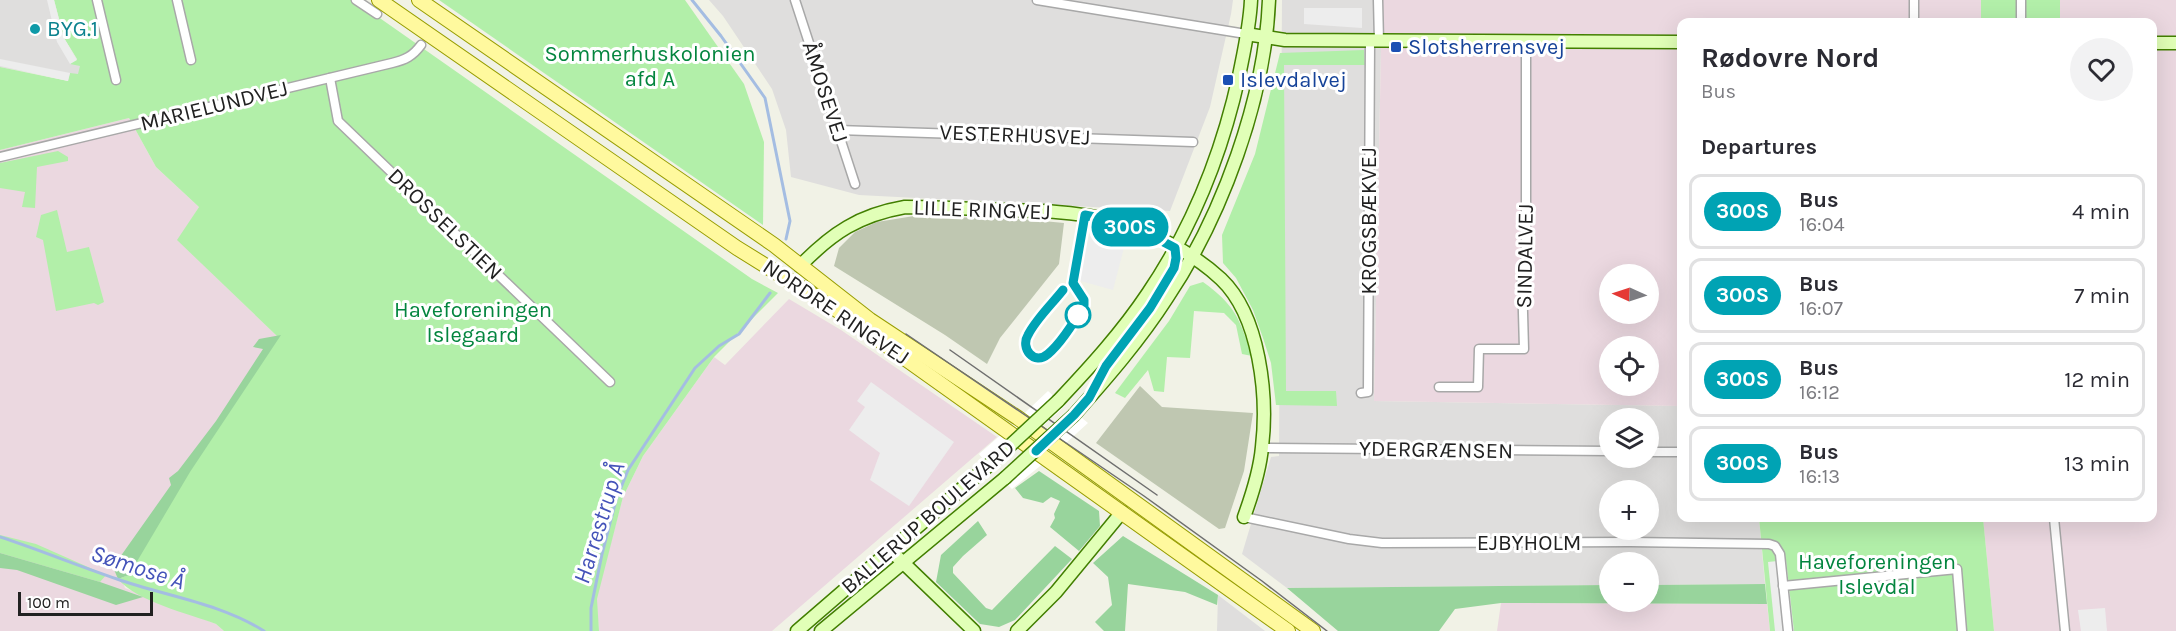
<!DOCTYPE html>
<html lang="en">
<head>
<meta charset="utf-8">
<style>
	:root { --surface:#fff; --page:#f2f2f3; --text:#2b2b33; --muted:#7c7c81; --line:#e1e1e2 }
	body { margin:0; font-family:Karla,sans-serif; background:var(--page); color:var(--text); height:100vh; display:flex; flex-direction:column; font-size:22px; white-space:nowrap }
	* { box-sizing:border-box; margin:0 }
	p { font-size:20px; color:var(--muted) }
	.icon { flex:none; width:33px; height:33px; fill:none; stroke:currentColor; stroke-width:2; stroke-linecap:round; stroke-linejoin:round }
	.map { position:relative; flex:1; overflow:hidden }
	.details { position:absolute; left:1677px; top:18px; width:480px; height:504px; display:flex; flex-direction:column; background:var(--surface); border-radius:12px; box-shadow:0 6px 24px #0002 }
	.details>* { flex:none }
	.badge { padding:0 12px; border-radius:20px; font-size:21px; line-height:39px }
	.needle { width:39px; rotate:273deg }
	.buttons { position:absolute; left:1599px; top:264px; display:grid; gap:12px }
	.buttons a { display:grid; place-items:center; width:60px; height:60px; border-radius:50%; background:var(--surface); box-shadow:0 6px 24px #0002; font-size:30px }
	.scale { position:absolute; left:18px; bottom:15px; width:135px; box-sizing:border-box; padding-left:6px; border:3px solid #212121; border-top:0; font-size:16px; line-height:21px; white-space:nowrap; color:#212121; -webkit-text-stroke:4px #fff; paint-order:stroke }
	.map>.badge { position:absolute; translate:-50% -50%; box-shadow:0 0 0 3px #fff }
	h2 { padding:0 24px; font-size:22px; line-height:54px }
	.round { display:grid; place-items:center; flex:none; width:63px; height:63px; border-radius:32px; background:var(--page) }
	.overview { display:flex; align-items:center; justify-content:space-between; height:102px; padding:0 24px }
	h1 { font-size:28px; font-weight:700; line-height:45px }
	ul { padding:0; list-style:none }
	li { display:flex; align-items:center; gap:18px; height:75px; margin:0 12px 9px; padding:0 12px; border:3px solid var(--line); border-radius:12px }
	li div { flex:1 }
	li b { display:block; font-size:22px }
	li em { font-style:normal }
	li .badge { min-width:66px; font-weight:700; text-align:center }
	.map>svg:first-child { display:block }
</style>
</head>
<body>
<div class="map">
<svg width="2176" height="631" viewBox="0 0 2176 631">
	<rect width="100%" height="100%" fill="#f1f2e6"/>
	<g fill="#dfdedd" fill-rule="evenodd">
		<path d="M0,0H54L64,39L92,83H83L0,67Z"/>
		<path d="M709,0H1233L1231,14L1210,107L1170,211L859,195L791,177L786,130L772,89L723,16Z"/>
		<path d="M1282,0H1382L1374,401L1681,406L1682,518H1759L1765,584L1649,585L1648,562H1610L1609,585L1287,588L1242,554L1271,457L1279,456ZM1610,418H1648V458H1610ZM1610,490H1648V530H1610Z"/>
		<path d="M1218,595L1265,631H1217Z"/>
	</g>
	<g fill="#ebd8e0" fill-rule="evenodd">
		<path d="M1382,0H1981V22H1682L1681,406L1374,401ZM1610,274H1648V314H1610ZM1610,346H1648V386H1610Z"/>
		<path d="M2060,0H2176V631H1994L1983,518H2152V22H2060Z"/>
		<path d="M129,118L156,167L199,207L178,240L278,337L120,574L125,588L216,624L224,631H0V150Z"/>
		<path d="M789,299L841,330L997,437L772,631H599L596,599L623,497L643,456L714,357L725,365Z"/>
		<path d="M1501,603L1767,604L1770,631H1497Z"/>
	</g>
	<g fill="#bfc7b1">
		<path d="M914,216L1022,219L1064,223L1059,264L1000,338L987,364L945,335L834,266L839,248L855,232L877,222Z"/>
		<path d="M1140,386L1162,407L1253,413L1244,471L1225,528L1219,529L1096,443Z"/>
	</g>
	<g fill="#b2efa9">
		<path d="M54,0H354L752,279L778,293L714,357L643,456L623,497L597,599L599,631H224L216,624C189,614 136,601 118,579L126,576L120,574L278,337L177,240L199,207L156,167L129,118L0,150V67L68,81L70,73L78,74L80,66L70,64L77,59L64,38Z"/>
		<path d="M439,0H685L744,84L764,142L763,225Z"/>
		<rect x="1981" y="0" width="79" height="22"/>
		<path d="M1364,50L1365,65H1284L1286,391H1336L1337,406L1276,405L1271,363L1263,338L1253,310L1236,278L1223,263L1222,235L1255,154L1280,53Z"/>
		<path d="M58,151L68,157V161L37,167L35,208L22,207L25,192L0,188V163Z"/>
		<path d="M57,210L67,252L89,247L104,302L98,305L94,303L56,311L43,240L36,237L41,215Z"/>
		<path d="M1203,282C1236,306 1239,318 1252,356L1242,354L1236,325L1224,313L1194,311L1190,358L1167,357L1164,392L1154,391L1148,370L1125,398L1115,393L1169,321L1190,286Z"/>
		<path d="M1759,518H1983L1994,631H1770Z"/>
		<path d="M0,535L36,544L106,575L100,582L0,553Z"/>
	</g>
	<g fill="#98d49c">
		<path d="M281,335L190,472L129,575L118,579L113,567L171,485L169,478L178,471L216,421L263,349L253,347L259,339Z"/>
		<path d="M1039,471L1099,511L1100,526L1079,551L1050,527L1055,518L1054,514L1060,501L1051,497L1043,503L1023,498L1015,488Z"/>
		<path d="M978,521L987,535L963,556L953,567V573L986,608L992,610L1055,546L1072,559L1015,620L999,627L980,624L936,582L941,555Z"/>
		<path d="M1123,536L1218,595L1217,605L1185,592L1128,584L1125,631H1104L1095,622L1112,605L1108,577L1093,563Z"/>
		<path d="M0,553L100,582L143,597L116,605L17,570L0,568Z"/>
		<path d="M1765,584L1767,604L1501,603L1455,609L1439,631H1338L1287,588L1609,585L1610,602H1648L1649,585Z"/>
	</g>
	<g fill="#ededed">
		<path d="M47,0H54L64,38L77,60L70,64L57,42Z"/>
		<path d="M1304,8H1362V28L1304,24Z"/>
		<path d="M0,59L70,73L68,81L0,66Z"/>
		<path d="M1091,231L1126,240L1113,290L1077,280Z"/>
		<path d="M871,382L954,442L909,506L870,480L880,453L849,430L865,407L857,401Z"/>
		<path d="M1786,560L1794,631H1775L1768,562Z"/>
		<path d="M2105,608L2107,631H2081L2078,610Z"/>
	</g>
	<g fill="#fff">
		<path d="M1048,391L1065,406L993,471L979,454L1013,424Z"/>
		<path d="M1070,408L1088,423L1045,462L1012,489L998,475Z"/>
	</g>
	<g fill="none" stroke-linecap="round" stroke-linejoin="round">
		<g stroke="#a4bde2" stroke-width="3">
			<path d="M692,0L721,36L765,98L790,221L786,239"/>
			<path d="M0,537C40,550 78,566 117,579C165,596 220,603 264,631"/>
			<path d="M591,631V608L602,554L616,500L628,470L695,368L719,346L739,334L770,293"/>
		</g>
		<defs>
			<g id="street">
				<path d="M97,0L116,80"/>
				<path d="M177,0L191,60"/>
				<path d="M356,0L377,14"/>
				<path d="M795,0L855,184"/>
				<path d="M1037,0L1246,34"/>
				<path d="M1378,0L1379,41"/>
				<path d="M1914,22V0"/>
				<path d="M2021,22V0"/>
				<path d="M330,78L338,121L610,382"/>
				<path d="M838,130L1193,142"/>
				<path d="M0,157L392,63C405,60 413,56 421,45"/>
				<path d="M1439,387H1478L1479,349H1524L1522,277L1526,264V42"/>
				<path d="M1361,393L1368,392L1370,42"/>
				<path d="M1262,448L1610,451"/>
				<path d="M1648,452H1682"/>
				<path d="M1244,517L1349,539L1382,543L1630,542L1769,544L1775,546L1780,554L1788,631"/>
				<path d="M2054,518L2065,631"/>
				<path d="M1783,586L1957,569L1962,631"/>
			</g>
			<g id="secondary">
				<path d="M1246,34L1285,40L1682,42"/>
				<path d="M2152,43H2176"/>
				<path d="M800,266C832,233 859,215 905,207C939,207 972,209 1005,210C1037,211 1069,211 1100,218C1143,228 1189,249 1221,279C1260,316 1268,396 1262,447C1260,470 1252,495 1244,517"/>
				<path d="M1118,351C1134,330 1178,277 1175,251"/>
				<path d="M1058,401C1090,367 1122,332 1148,293C1192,228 1222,153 1239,76C1244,51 1250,25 1251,0"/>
				<path d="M1074,415C1107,378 1140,340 1167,298C1222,216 1265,99 1269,0"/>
				<path d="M890,550L974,631"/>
				<path d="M797,631L988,466"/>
				<path d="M821,631L1005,478"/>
				<path d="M1017,631L1056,592L1122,512"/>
			</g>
			<g id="primary">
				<path d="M379,0L737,248L837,310L1288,631"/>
				<path d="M419,0L774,245L870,320L1018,418L1313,631"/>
			</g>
		</defs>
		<use href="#street" stroke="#a8a8a8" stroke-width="11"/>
		<use href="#secondary" stroke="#427f00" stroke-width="15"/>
		<use href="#primary" stroke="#979d00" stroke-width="16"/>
		<use href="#street" stroke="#fff" stroke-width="8"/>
		<use href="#secondary" stroke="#e1ffb7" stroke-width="12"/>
		<use href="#primary" stroke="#fff99e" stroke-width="14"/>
		<g stroke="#6f6f6f" stroke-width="1.5">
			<path d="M906,334L1144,496L1262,581L1327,631"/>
			<path d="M950,350L1157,495"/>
		</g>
		<defs>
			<g id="secondary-bridge">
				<path d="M988,466L1058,401"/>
				<path d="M1005,478L1074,415"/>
			</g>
		</defs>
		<use href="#secondary-bridge" stroke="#427f00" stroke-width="15" stroke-linecap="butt"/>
		<use href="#secondary-bridge" stroke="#e1ffb7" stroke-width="12"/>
	</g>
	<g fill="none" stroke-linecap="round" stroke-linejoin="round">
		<defs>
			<path id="line" d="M1036,451L1074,415L1089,398L1106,366L1150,308L1174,268L1176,258L1175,248C1146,232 1118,221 1085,215L1073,283L1084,300V305C1076,319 1061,343 1048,354C1034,366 1020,348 1028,335C1036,319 1052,304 1063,290"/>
		</defs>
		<use href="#line" stroke="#fff" stroke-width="14"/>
		<use href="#line" stroke="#00a3b4" stroke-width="9"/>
	</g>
	<circle fill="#0f9aa8" stroke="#fff" stroke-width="2" cx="35" cy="29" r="6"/>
	<g fill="#1a4fb4" stroke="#fff" stroke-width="2">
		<rect x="1390" y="41" width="12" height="12" rx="3"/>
		<rect x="1222" y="74" width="12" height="12" rx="3"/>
	</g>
	<circle fill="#fff" stroke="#00a3b4" stroke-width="3" cx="1078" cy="315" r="12"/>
	<g text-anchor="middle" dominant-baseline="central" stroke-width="6" stroke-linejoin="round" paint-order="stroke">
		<g font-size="22" fill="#0d838f" stroke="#fff" text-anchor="start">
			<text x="47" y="29">BYG.1</text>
		</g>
		<g font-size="22" fill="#164399" stroke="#fff" text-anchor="start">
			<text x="1408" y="47">Slotsherrensvej</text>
			<text x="1240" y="80">Islevdalvej</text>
		</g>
		<g font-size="22" fill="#03853e" stroke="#fff">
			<text x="650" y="54">Sommerhuskolonien<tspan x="650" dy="25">afd A</tspan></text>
			<text x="473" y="310">Haveforeningen<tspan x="473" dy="25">Islegaard</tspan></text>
			<text x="1877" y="562">Haveforeningen<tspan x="1877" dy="25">Islevdal</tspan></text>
		</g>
		<g font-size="22" fill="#212121" stroke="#fff">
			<text transform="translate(825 92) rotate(72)">ÅMOSEVEJ</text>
			<text transform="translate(214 106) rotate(-14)">MARIELUNDVEJ</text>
			<text transform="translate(1015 135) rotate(2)">VESTERHUSVEJ</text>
			<text transform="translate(982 210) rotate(2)">LILLE RINGVEJ</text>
			<text transform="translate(1369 221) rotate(-90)">KROGSBÆKVEJ</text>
			<text transform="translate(445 224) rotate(44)">DROSSELSTIEN</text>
			<text transform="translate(1525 256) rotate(-89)">SINDALVEJ</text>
			<text transform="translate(836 312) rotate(34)">NORDRE RINGVEJ</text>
			<text transform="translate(1436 450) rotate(1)">YDERGRÆNSEN</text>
			<text transform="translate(928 517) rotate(-41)">BALLERUP BOULEVARD</text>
			<text x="1529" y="543">EJBYHOLM</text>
		</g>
		<g font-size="24" font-style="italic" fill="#4453b9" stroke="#fff">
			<text transform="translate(599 523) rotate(-73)">Harrestrup Å</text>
			<text transform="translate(138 567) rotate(18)">Sømose Å</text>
		</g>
	</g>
</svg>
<div class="buttons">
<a><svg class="needle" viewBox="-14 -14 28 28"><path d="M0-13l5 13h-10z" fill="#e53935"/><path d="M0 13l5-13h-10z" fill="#7c7c81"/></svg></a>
<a><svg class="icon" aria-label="locate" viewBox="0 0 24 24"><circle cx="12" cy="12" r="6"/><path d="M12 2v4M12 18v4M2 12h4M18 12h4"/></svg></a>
<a><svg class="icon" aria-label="layers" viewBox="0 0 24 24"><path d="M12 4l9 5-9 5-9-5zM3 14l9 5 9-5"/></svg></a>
<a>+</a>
<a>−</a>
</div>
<div class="scale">100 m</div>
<b class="badge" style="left:1130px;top:227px;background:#00a3b4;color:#fff">300S</b>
<section class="details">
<div class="overview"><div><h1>Rødovre Nord</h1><p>Bus</p></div><a class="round"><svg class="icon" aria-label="heart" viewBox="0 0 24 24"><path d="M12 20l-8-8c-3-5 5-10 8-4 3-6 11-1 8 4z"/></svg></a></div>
<h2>Departures</h2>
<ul>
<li><span class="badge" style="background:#00a3b4;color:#fff">300S</span><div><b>Bus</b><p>16:04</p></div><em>4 min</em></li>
<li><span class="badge" style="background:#00a3b4;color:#fff">300S</span><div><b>Bus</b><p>16:07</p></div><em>7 min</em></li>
<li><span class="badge" style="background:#00a3b4;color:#fff">300S</span><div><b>Bus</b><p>16:12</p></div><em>12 min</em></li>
<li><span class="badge" style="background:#00a3b4;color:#fff">300S</span><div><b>Bus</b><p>16:13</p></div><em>13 min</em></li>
</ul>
</section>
</div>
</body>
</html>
